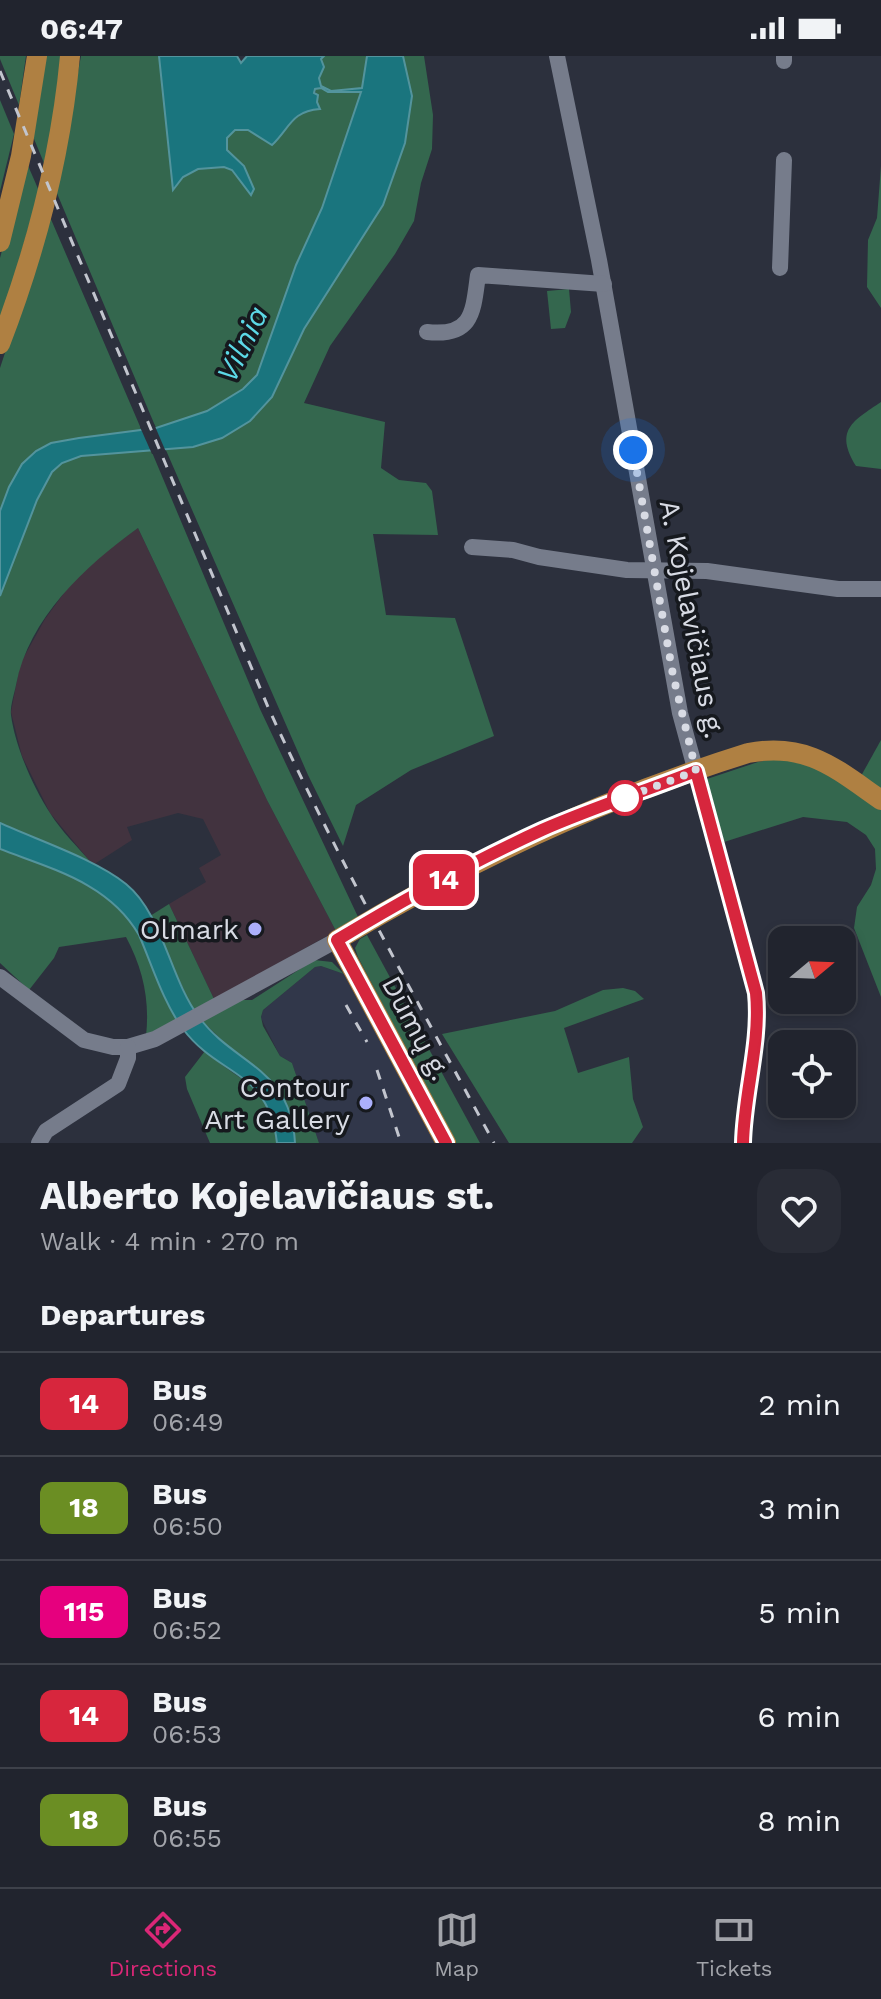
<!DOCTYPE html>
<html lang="en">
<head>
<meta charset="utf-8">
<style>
	:root { --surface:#21242e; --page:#292c36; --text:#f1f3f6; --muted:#a2a4aa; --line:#3e414a; --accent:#db2777 }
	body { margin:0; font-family:"Work Sans",sans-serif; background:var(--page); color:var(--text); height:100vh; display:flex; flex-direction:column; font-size:30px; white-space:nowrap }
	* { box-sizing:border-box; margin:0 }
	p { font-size:26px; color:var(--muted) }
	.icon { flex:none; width:44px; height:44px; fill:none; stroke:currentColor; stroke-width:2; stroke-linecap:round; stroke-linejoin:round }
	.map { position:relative; height:1087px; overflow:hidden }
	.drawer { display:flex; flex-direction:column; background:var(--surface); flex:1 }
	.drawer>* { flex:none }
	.badge { padding:0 16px; border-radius:12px; font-size:28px; line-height:52px }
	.needle { width:52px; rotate:71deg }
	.buttons { position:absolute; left:768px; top:870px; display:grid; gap:16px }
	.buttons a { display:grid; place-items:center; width:88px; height:88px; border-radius:16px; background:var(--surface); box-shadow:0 4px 12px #0003,0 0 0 2px var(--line); font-size:40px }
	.you { position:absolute; width:40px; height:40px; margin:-20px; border:6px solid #fff; border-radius:50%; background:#1a73e8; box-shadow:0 0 0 12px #1a73e833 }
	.map>.badge { position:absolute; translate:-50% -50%; box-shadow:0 0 0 4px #fff }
	h2 { padding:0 40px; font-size:30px; line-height:72px }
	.round { display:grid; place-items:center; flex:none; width:84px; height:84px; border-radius:24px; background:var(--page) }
	.overview { display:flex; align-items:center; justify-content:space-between; height:136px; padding:0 40px }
	h1 { font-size:38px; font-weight:700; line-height:60px }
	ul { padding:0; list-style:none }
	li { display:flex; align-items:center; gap:24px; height:104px; padding:0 40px; border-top:2px solid var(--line) }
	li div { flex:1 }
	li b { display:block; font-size:30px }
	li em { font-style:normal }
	li .badge { min-width:88px; font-weight:700; text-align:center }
	.status { display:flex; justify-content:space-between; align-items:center; height:56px; padding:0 40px; background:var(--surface); direction:ltr }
	.status svg { height:22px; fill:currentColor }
	.tab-bar { display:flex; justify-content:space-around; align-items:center; height:112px; border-top:2px solid var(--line); background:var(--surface); font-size:22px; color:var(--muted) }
	.tab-bar a { display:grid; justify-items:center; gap:4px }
	.tab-bar .active { color:var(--accent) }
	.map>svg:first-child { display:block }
</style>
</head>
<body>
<div class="status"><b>06:47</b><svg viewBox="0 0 49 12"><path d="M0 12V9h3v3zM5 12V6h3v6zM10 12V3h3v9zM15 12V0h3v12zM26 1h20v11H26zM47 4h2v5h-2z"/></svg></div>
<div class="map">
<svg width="881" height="1087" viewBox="0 0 881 1087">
	<rect width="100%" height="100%" fill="#2c303d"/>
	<path fill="#31374a" d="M321,910L344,918L435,1087H319L292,1007L280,1000L261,962L263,954L315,911Z"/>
	<path fill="#42333f" d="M138,472L267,744L336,875L214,943L169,848L206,826L199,812L221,799L203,763L178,757L127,771L132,784L93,809L50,757L22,700L11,656L20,608L45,563L72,526L98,501Z"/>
	<g fill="#34674e">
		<path d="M0,0H26L19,49L0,3Z"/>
		<path d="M43,0H63L55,61L44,107L32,78Z"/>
		<path d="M81,0H159L173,133L183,121L198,113L224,111L232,114L250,138C253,119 240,107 227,94V82L235,74H248L266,85L317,46L315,33L321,32L328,36L361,35L322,152L296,209L257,319L243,333L207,355L156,372L56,135Z"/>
		<path d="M324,0H367L362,32L331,35L321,30L319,22L321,2Z"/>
		<path d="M403,0H424L433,59L432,93L421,127L414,165L395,198L330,290L304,347L385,366L381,412L399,424L426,427L432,435L438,479L373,478L386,559L455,562L494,680L411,714L356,749L343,790L308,719L165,392L193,391L272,341L304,273L383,149L405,9Z"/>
		<path d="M0,44L14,78L0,135Z"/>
		<path d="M26,105L39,135L0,270V202Z"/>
		<path d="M881,110V252L867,231L868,184L877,162Z"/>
		<path d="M50,161L142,375L79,382L0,455V312Z"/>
		<path d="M569,233L571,256L565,272L551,273L547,235Z"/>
		<path d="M881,346V413L856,410C834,374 853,365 881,346Z"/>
		<path d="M151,394L260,653L359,863L336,875L267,744L138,472C84,511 29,562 16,629C14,639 10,650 11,659C15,690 33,731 50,757C61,775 79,792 93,809L0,767V540L37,444L52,416L62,406L81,400Z"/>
		<path d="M881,684V735L861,720Z"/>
		<path d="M777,703L814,708L881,753V941L854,872L857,851L871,829L876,813L875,793L866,779L847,766L803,761L724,786L707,723L758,706Z"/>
		<path d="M0,793C44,809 100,823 129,863C150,890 163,933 177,964L146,980C150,944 143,913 126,881L59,891L54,902L29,934L0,907Z"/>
		<path d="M169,848L214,943L193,954L150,860Z"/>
		<path d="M367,879L480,1087H455L358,901L355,892L360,883Z"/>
		<path d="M314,904L332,906L344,918L321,910L315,911L263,954L261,961L263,970L280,1000L292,1007L319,1087H295L290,1062L282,1042L201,964L241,944H252Z"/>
		<path d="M623,932L635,935L644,943L564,972L578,1017L629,1001L633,1043L643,1071L632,1087H509L442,978L555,955L603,934Z"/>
		<path d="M205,995C242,1029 270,1027 277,1087H210L187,1033L185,1021Z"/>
	</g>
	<g fill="#1a757e" stroke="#53949d" stroke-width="2">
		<path d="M159,0H237L241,7L247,0H324L321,3L324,11L319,22L321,30L331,35L362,32L367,0H403L412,40L405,87L383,149L304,273L272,341L250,365L222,382L193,391L81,400L62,407L52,416L37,444L0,540V455L9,431L22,408L36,395L51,387L79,382L156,372L207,355L243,333L257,319L296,209L322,152L361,36H328L321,32L315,33L314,37L318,39L317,46L320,53C291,55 290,72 272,89L248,74H235L227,82V94L244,110L254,133L251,139L232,114L224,111L198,113L183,121L173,134Z"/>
		<path d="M0,767C37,784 95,803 126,828C163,858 170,923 199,961C234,1009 291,1011 295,1087H277C269,1014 219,1021 183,973C163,946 152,909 139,879C109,827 52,813 0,793Z"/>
	</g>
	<path fill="#2c303d" d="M154,368L166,396L152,398L140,371Z"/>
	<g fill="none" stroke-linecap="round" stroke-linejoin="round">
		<g stroke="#767c8b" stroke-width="16">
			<path d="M557,0L599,204L680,657L756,937C761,986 744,1037 743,1087"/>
			<path d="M784,0V5"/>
			<path d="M780,212L784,104"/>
			<path d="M427,276C473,281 473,256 478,219L604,228"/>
			<path d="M472,491L513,494L539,501L627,514L707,515L838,533H881"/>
			<path d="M0,921L84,984L113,991H128L155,983L337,884"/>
			<path d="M39,1087L46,1075L118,1028L128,1002V991"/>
		</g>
		<g stroke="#af8042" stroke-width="20">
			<path d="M0,186L21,100L37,0"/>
			<path d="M0,288C35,197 61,97 70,0"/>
			<path d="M446,1087L337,884C467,806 604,742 748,697C807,686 835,712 881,744"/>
		</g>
		<g stroke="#c2c5ce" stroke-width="3" stroke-dasharray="10 10" stroke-linecap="butt">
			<path d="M0,15L268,651C336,800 416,943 494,1087"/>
			<path d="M346,949L367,986"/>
			<path d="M377,1014L401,1087"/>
		</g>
	</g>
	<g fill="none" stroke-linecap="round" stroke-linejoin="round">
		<defs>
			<path id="line" d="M446,1087L337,884C403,844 472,806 542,774C592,752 645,735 696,715L756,937C761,987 744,1037 743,1087"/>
		</defs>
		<use href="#line" stroke="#fff" stroke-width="18"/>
		<use href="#line" stroke="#d7263d" stroke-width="12"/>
		<path stroke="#d8dbe4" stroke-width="8" stroke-dasharray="0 14.4" d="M625,742L614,746L696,715L673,619L633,394"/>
	</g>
	<circle fill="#fff" stroke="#d7263d" stroke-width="4" cx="625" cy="742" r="16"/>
	<g fill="#abaffb" stroke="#16191e" stroke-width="3">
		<circle cx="255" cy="873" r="8"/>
		<circle cx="366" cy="1047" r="8"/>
	</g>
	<g text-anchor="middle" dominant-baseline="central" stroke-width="7" stroke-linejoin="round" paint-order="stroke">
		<g font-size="28" fill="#d8dbe4" stroke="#16191e">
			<text transform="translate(692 563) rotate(79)">A. Kojelavičiaus g.</text>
			<text transform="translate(416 972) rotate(62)">Dūmų g.</text>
		</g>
		<g font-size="28" fill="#d8dbe4" stroke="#16191e" text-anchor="end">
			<text x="239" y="873">Olmark</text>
			<text x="350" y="1031">Contour<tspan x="350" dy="32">Art Gallery</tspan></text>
		</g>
		<g font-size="30" font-style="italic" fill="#5cd9e7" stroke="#16191e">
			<text transform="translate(242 288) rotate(-64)">Vilnia</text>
		</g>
	</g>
</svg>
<div class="buttons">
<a><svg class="needle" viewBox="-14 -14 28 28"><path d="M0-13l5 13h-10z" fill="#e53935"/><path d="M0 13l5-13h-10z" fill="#a2a4aa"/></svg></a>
<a><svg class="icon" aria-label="locate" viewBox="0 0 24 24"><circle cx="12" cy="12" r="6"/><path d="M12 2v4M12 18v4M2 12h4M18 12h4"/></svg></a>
</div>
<div class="you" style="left:633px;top:394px"></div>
<b class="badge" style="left:444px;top:824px;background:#d7263d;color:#fff">14</b>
</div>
<section class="drawer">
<div class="overview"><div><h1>Alberto Kojelavičiaus st.</h1><p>Walk · 4 min · 270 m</p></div><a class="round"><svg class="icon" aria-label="heart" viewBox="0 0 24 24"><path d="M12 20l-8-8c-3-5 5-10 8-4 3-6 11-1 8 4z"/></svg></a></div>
<h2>Departures</h2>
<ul>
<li><span class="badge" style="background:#d7263d;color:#fff">14</span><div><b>Bus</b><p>06:49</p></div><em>2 min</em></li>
<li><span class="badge" style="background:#6b8e23;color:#fff">18</span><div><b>Bus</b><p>06:50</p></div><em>3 min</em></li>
<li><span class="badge" style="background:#e6007e;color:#fff">115</span><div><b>Bus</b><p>06:52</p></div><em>5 min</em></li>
<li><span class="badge" style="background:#d7263d;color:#fff">14</span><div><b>Bus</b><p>06:53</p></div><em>6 min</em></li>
<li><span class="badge" style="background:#6b8e23;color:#fff">18</span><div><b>Bus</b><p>06:55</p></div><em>8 min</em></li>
</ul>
</section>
<nav class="tab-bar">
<a class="active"><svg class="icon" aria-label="directions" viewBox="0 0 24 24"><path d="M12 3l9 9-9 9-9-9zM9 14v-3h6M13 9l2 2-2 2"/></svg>Directions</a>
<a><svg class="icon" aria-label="map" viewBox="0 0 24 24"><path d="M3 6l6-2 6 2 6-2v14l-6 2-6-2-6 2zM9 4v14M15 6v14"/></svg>Map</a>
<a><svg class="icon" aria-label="tickets" viewBox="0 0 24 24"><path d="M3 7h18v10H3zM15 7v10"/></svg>Tickets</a>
</nav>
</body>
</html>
